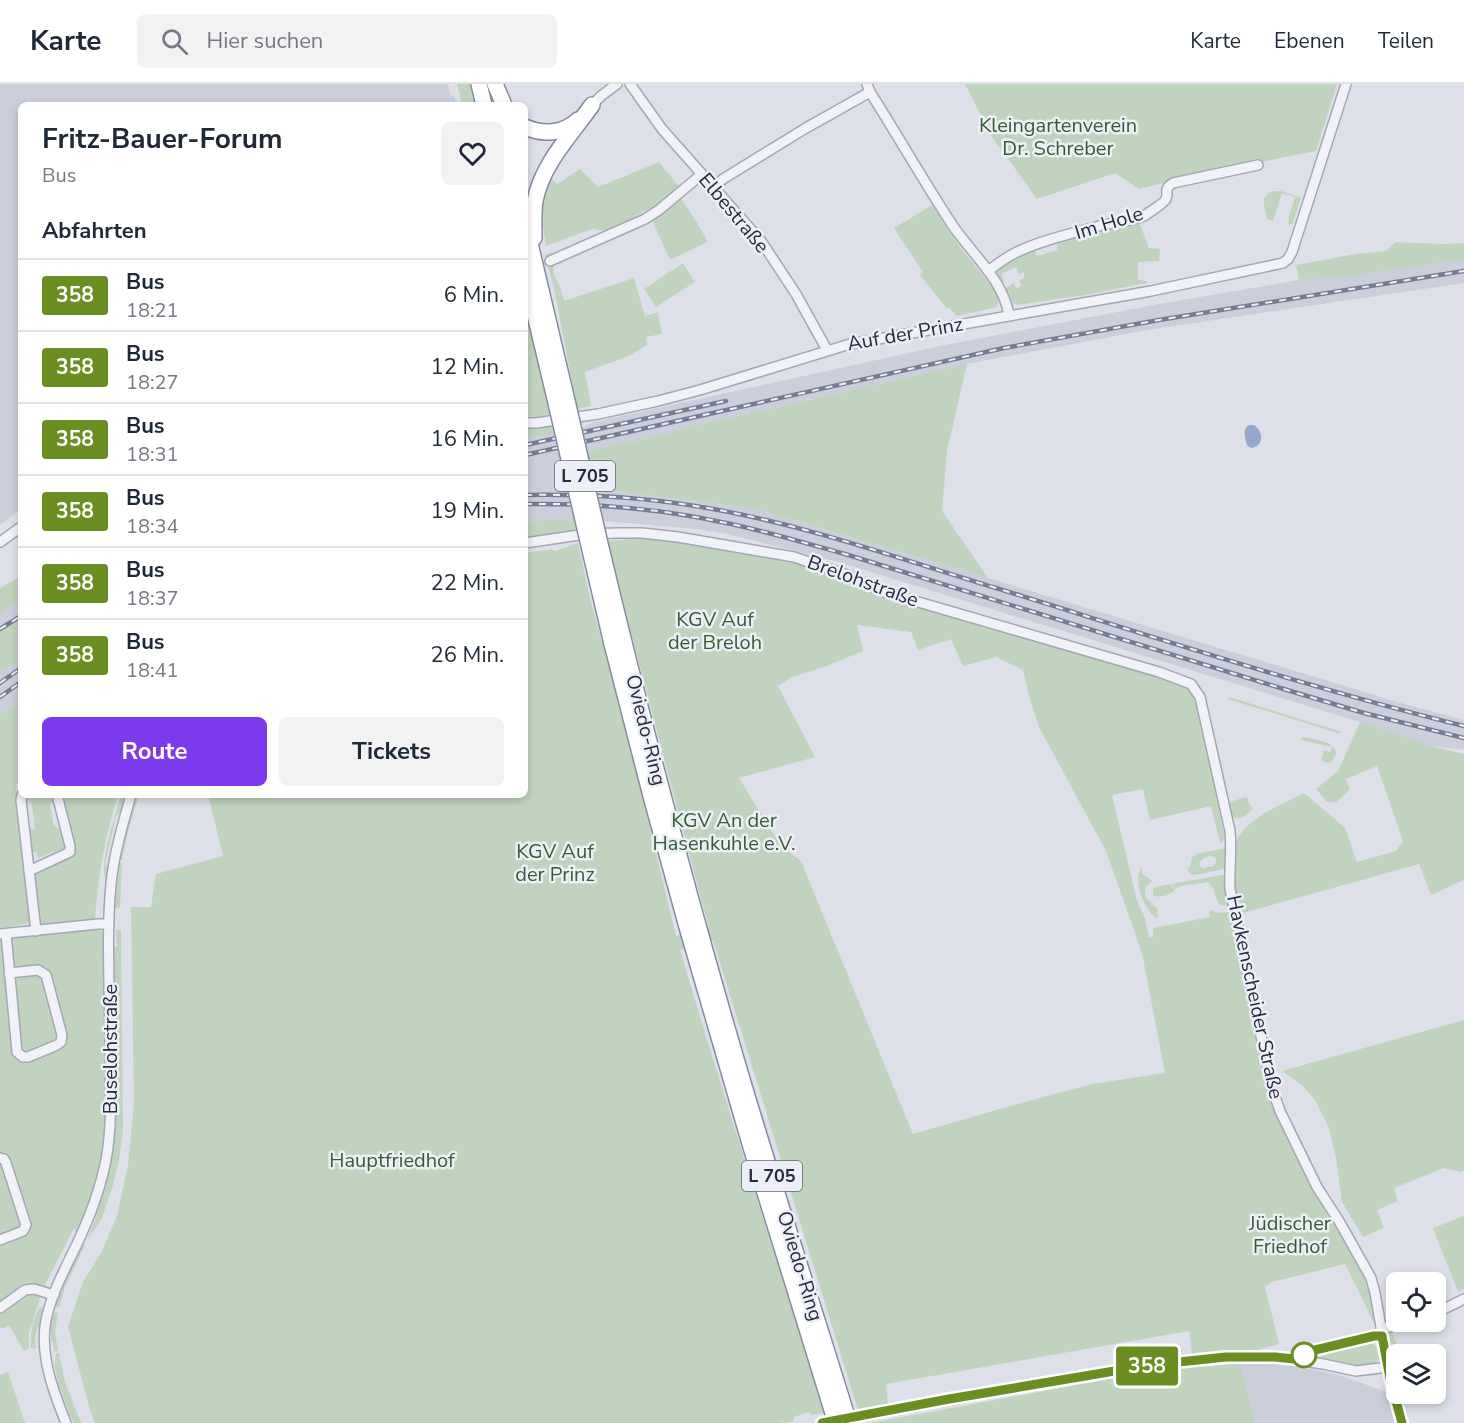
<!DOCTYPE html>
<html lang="de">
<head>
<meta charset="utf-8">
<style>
	:root { --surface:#fff; --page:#f2f2f3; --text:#1f2937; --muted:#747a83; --line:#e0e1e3; --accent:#7c3aed }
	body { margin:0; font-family:"Nunito Sans",sans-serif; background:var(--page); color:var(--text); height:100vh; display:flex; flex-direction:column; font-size:22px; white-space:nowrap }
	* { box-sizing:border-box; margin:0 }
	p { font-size:20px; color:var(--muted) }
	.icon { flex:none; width:33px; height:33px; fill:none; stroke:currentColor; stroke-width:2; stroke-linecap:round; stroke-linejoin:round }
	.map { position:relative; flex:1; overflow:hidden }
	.panel { position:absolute; left:18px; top:18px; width:510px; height:696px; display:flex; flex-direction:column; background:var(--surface); border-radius:9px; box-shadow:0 3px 9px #0003 }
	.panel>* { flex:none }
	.badge { padding:0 12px; border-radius:4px; font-size:21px; line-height:39px }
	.buttons { position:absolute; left:1386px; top:1188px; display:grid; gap:12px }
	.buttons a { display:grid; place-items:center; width:60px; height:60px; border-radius:9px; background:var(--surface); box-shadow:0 3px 9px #0003; font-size:30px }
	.map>.badge { position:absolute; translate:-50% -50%; box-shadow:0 0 0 3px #fff }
	h2 { padding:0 24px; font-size:22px; line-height:54px }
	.round { display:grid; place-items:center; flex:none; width:63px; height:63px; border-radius:9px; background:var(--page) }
	.overview { display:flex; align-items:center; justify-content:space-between; height:102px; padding:0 24px }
	h1 { font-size:28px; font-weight:700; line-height:45px }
	.primary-button { display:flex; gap:12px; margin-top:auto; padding:12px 24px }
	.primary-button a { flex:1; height:69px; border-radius:9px; background:var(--accent); color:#fff; font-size:24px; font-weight:700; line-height:69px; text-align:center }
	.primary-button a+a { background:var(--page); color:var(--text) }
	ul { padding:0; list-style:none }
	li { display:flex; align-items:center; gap:18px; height:72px; padding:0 24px; border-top:2px solid var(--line) }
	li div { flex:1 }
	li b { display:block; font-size:22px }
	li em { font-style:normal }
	li .badge { min-width:66px; font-weight:700; text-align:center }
	header { display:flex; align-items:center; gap:36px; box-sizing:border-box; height:84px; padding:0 30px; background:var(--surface); border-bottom:2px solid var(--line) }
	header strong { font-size:28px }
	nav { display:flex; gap:33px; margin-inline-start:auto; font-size:21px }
	.search { width:420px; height:54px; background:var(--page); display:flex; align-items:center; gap:15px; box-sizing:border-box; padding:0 21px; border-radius:9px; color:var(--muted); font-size:22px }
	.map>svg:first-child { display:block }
</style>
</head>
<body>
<header>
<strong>Karte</strong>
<div class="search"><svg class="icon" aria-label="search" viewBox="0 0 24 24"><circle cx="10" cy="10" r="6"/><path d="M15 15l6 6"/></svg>Hier suchen</div>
<nav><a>Karte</a><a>Ebenen</a><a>Teilen</a></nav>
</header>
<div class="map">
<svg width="1464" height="1339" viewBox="0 0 1464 1339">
	<rect width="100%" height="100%" fill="#dee0e9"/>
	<g fill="#cbcfdb">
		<path d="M0,0H448L451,12H454L457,21H21V426L0,441Z"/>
		<path d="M1464,173V199L1147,246L967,280L689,343L649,354L586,367L581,344L594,338L945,261L1159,220L1299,196Z"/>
		<path d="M558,348L594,404L756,425L988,494L1401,619L1464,636V666L1426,661L1389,647L835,477L727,450L696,445L583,435L525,437V355Z"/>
		<path d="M21,516V616L0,630V529Z"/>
		<path d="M1240,1280H1273L1291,1282L1335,1290L1356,1297L1386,1308L1395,1339H1143L1192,1283Z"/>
	</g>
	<g fill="#c0d3be" fill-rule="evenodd">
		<path d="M457,0H470L475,21H462Z"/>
		<path d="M965,0H1337L1316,67L1205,89L1139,105L1115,89L1037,115L992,53Z"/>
		<path d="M659,78L680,104L661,119L606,147L592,145L546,162L543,142V113L549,92L557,100L580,85L598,103Z"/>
		<path d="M1276,107H1281L1301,114L1292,141L1288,140L1289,136H1288L1295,113L1282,109L1273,137L1267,135L1263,115L1270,108Z"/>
		<path d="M680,113L698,140L708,158L670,176L652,136Z"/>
		<path d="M932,121L959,162L996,208L999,214L997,223L957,232L949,224L947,225L920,191L923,188L894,144Z"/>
		<path d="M1139,138L1149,164L1160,165L1159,177L1138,178V196L1147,197V199L1085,211L1017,221L1013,219L1006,204L1014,199L1016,204L1021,202L1019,197L1024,194V188L1019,190L1016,183L1001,190L1004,197L1002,198C1001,196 998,192 997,190C997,181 1027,169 1034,166L1037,172L1057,166V160Z"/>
		<path d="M1395,158L1441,160L1464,159V175L1350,192L1299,196L1296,181L1356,170L1387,167Z"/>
		<path d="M552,168L554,190L560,203L564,217L634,194L645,232L658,228L662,250L646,253L647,261L629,272L585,288L591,322L578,325L575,314L554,204L545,171Z"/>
		<path d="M683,179L695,198L656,223L644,205Z"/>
		<path d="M525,222C534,259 546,294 554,330L537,333L525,332Z"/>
		<path d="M967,280L947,367L942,427L988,494L756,425L594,404L586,367L649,354L689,343Z"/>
		<path d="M556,341L558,348L525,355V343L533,345Z"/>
		<path d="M574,435L576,447L525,455V437Z"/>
		<path d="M655,453C700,461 746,467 791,478C820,485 848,499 877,508L1164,593C1185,601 1188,601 1198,623L1225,755L1220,759L1211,722L1150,736L1143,705L1112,711L1137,817L1145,834L1149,854L1153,853V847L1154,844L1210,833L1209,827L1212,826L1218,829L1230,828L1261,985L1276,1031L1289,1060L1319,1116L1361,1185L1371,1214L1374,1240L1364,1218L1345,1180L1272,1198L1265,1203L1279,1260L1257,1266H1237L1192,1269L1189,1247L886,1300L888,1321L858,1326L713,856L680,866C726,1021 777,1175 824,1329L811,1331L809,1328L794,1333L793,1338L777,1339H95L90,1326L68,1243L83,1198L102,1167L117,1132L128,1081L134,1020L131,823H151L156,790L223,772L208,711H525V469L552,465L555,467L578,459L588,506L632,670L676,852L709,843L700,811L607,457ZM857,541L911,548L918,566L951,555L963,582L996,573L1023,586L1030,616L1039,643L1106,767L1142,869L1165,989L1092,1000L1021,1019L913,1050L801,777L781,762L739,694L815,673L778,602L792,593L824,583L863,567Z"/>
		<path d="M21,492V516L0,529V504Z"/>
		<path d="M21,532V576L0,588V545Z"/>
		<path d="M1229,613L1339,647L1341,650L1228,615Z"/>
		<path d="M21,616V699L16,700L31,839L0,844V630Z"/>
		<path d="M1360,638L1389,647L1427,661L1464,670V796L1431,811L1419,780L1243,829C1236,814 1233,800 1234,784C1234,775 1233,765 1237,756C1246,735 1284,719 1304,709L1345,744L1357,778L1396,767L1403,757L1377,682L1346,695L1350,706L1336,718H1327L1316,705L1338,687Z"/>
		<path d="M1302,653C1311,654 1337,658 1336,670C1336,671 1332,677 1331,678L1327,679L1321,676L1324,666L1330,668L1332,663L1301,656Z"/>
		<path d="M30,711H54L56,720L50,719L54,742L63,746L67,763L38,774L36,768H30L28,743L35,746L32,720L26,716L27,712Z"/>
		<path d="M60,711H118C105,752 98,793 95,835L39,841L34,790L66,776L73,770Z"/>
		<path d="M121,711H127L122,728L116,732L105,782H106L110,779L108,796H106C98,781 116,729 121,711Z"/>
		<path d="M135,711H139L128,748L122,776L119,775Z"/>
		<path d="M1247,713L1249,720L1253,725C1240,737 1229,740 1229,718Z"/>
		<path d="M1222,765H1225L1224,785L1195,791L1191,790L1187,786L1191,780L1192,773L1195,772V770ZM1211,772L1216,774V778L1214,782L1203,784L1199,781C1200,776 1206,772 1211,772Z"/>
		<path d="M118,779H122L120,823L114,825L115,802Z"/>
		<path d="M1142,783V789L1152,797C1137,808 1149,817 1158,825L1157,829L1158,835C1145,828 1131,795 1142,783Z"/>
		<path d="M1222,791H1224L1228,821C1214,826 1218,806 1208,798L1181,802L1176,805L1171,800Z"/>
		<path d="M1170,800L1175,806C1169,811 1160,815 1153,811V804L1156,803Z"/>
		<path d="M99,845L104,849L106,854V1040L103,1074L97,1098L78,1150L76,1149L74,1144L44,1203C22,1199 16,1205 0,1219V856Z"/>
		<path d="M116,846H121L123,1046L119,1076L113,1101L102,1134L87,1157L96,1134L94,1132L105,1100L114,1028V863H117Z"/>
		<path d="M1464,936V1086L1461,1088L1444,1084L1394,1104L1398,1117L1377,1126L1384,1144L1363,1153L1342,1118L1336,1074L1329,1044L1315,1016L1302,1001L1282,987Z"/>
		<path d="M1464,1132V1205L1458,1208L1433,1144Z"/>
		<path d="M82,1159L85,1161L65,1203L59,1224L55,1223L62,1202Z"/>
		<path d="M30,1209L41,1211L29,1249V1264L24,1267L9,1241L4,1244H0V1230L18,1214Z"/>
		<path d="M40,1223L43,1224L39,1243H38L36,1251H35L36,1264L31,1265C30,1251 32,1235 40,1223Z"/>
		<path d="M54,1228L58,1229L55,1248L58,1267H54L53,1258H51V1243Z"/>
		<path d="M1391,1247L1399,1264L1395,1268L1396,1289L1387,1248Z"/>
		<path d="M1369,1257L1370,1259L1376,1262L1379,1275L1374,1280L1375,1282L1355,1283L1321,1275V1271L1325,1269Z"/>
		<path d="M56,1269H59L65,1298L81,1339H73L59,1302L54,1279H55Z"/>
		<path d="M1240,1280L1255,1339H870L1120,1293L1192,1283Z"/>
		<path d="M8,1288L25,1339H0V1291Z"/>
	</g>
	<path fill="#95a7cc" d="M1249,341H1254C1263,347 1265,362 1251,364L1247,361C1245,354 1242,345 1249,341Z"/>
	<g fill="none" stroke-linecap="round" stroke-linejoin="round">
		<defs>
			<g id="minor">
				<path d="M630,0L662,45L761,157L796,210L827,266"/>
				<path d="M870,8C898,52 924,98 953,142C973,171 1003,196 1009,231"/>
				<path d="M592,21L601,12L617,0"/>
				<path d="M714,103L723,95L806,44L870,8L867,0"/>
				<path d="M550,177L645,135L659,126L702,90"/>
				<path d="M988,187C996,181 1005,174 1015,169C1041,156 1075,149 1103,141C1117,138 1132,137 1144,132C1147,130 1165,118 1166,115C1169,107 1163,105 1173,99L1258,81"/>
				<path d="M525,339H536L598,330L658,317L700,306L850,260L1151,207L1283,179L1288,175L1292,168L1346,0"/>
				<path d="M0,458L21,443"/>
				<path d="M525,459L586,450L617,449H642L678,453L794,473L847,491L884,508L1159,588L1191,600L1200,613L1230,747C1232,767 1229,785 1230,805L1272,1004L1280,1027L1317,1103L1339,1137L1371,1194L1375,1209L1391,1299L1402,1339"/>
				<path d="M22,711L21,716L36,847"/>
				<path d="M29,787L70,768V762L57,711"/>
				<path d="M0,850L98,840H109"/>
				<path d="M6,850L17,968L23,973H28L57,961L61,958L62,951L46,891L38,886L9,889"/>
				<path d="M0,1074L4,1075L6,1079L26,1141L23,1147L0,1156"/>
				<path d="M0,1224L25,1206L34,1205L54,1211"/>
				<path d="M1436,1229L1464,1215"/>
				<path d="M1381,1245L1411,1238"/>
				<path d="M873,1330L1066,1295L1188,1276L1226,1273H1275L1323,1280L1356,1287L1388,1283"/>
				<path d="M66,1339C54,1309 41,1275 45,1242C49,1214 64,1187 76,1162C89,1135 100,1106 106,1076C113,1038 110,997 110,959C110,906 106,852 111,800C114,769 123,740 131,711"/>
			</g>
			<g id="trunk">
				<path d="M479,0L484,21"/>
				<path d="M495,0L504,21"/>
				<path d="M525,43C543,51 563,50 578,36"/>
				<path d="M525,138L568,321"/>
				<path d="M534,154C534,142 533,129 535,117C542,80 571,51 592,21"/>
				<path d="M525,189L557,323"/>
				<path d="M601,464C643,639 688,812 739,985C774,1104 813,1221 849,1339"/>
				<path d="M590,466L612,560L652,716L687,843L750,1060L836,1339"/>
			</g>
		</defs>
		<use href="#minor" stroke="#a3a6b3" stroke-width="12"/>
		<use href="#trunk" stroke="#848aa0" stroke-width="18"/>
		<use href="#minor" stroke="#f1f2f7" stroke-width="9"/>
		<use href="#trunk" stroke="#fff" stroke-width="15"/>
		<defs>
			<g id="rail">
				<path d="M525,361L726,317"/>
				<path d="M525,371L1004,264L1159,236L1464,187"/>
				<path d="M525,411C582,410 639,413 695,422C798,438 897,474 996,504C1151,552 1306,603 1464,642"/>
				<path d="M525,420C591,419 656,424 721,438C763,446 804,459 845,470L1287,606L1364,629L1464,654"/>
				<path d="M0,545L21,532"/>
				<path d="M0,599L21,584"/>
				<path d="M0,613L21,598"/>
			</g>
		</defs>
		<use href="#rail" stroke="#767c93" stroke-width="4.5"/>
		<use href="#rail" stroke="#edeff6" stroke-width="2" stroke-dasharray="7" stroke-linecap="butt"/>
		<defs>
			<path id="minor-bridge" d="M822,1339L873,1330"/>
			<g id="trunk-bridge">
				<path d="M568,321L601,464"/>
				<path d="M557,323L590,466"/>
			</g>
		</defs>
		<use href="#minor-bridge" stroke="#a3a6b3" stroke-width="12" stroke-linecap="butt"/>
		<use href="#trunk-bridge" stroke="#848aa0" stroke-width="18" stroke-linecap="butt"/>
		<use href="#minor-bridge" stroke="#f1f2f7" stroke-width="9"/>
		<use href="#trunk-bridge" stroke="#fff" stroke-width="15"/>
	</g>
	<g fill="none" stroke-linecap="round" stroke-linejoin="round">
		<defs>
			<path id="line" d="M822,1339L949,1315L1150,1281L1226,1273H1275L1294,1275L1315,1266L1374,1252H1382L1391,1299L1402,1339"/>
		</defs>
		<use href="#line" stroke="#fff" stroke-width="14"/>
		<use href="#line" stroke="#6b8e23" stroke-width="9"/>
	</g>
	<circle fill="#fff" stroke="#6b8e23" stroke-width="3" cx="1304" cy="1271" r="12"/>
	<g text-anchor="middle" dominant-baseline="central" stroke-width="5" stroke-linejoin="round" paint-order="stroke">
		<g fill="#edeff6" stroke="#626677" stroke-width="1.5">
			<rect x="555" y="377" width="60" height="30" rx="4.5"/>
			<rect x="742" y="1077" width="60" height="30" rx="4.5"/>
		</g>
		<g font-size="18" font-weight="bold" fill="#262b41">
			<text x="585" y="392">L 705</text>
			<text x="772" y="1092">L 705</text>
		</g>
		<g font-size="20" fill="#335e32" stroke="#edeff6">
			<text x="1058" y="41">Kleingartenverein<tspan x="1058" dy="23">Dr. Schreber</tspan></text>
			<text x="715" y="535">KGV Auf<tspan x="715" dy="23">der Breloh</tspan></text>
			<text x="724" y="736">KGV An der<tspan x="724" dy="23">Hasenkuhle e.V.</tspan></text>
			<text x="555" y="767">KGV Auf<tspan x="555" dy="23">der Prinz</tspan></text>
			<text x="392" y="1076">Hauptfriedhof</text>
			<text x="1290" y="1139">Jüdischer<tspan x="1290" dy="23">Friedhof</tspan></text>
		</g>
		<g font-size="20" fill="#262b41" stroke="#edeff6">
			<text transform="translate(734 129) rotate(50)">Elbestraße</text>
			<text transform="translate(1109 139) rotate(-17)">Im Hole</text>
			<text transform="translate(905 250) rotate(-10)">Auf der Prinz</text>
			<text transform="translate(863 497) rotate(20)">Brelohstraße</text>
			<text transform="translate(646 646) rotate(76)">Oviedo-Ring</text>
			<text transform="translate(1255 913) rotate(78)">Havkenscheider Straße</text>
			<text transform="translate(110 965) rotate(-90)">Buselohstraße</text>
			<text transform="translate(800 1182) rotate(73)">Oviedo-Ring</text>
		</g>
	</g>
</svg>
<div class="buttons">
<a><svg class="icon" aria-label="locate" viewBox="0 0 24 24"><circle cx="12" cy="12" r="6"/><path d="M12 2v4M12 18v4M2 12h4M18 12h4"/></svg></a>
<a><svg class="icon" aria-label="layers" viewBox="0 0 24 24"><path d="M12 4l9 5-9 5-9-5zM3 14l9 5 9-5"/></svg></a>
</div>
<b class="badge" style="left:1147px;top:1282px;background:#6b8e23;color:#fff">358</b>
<section class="panel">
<div class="overview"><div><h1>Fritz-Bauer-Forum</h1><p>Bus</p></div><a class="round"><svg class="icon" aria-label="heart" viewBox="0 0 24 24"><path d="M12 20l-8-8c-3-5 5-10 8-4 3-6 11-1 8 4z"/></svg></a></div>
<h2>Abfahrten</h2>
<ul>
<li><span class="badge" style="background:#6b8e23;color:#fff">358</span><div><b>Bus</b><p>18:21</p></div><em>6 Min.</em></li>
<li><span class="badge" style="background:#6b8e23;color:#fff">358</span><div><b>Bus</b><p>18:27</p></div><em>12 Min.</em></li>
<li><span class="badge" style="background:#6b8e23;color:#fff">358</span><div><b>Bus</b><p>18:31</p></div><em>16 Min.</em></li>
<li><span class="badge" style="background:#6b8e23;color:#fff">358</span><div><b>Bus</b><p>18:34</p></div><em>19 Min.</em></li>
<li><span class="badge" style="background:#6b8e23;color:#fff">358</span><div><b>Bus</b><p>18:37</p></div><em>22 Min.</em></li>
<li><span class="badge" style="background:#6b8e23;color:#fff">358</span><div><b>Bus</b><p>18:41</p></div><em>26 Min.</em></li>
</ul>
<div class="primary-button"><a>Route</a><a>Tickets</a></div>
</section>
</div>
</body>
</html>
